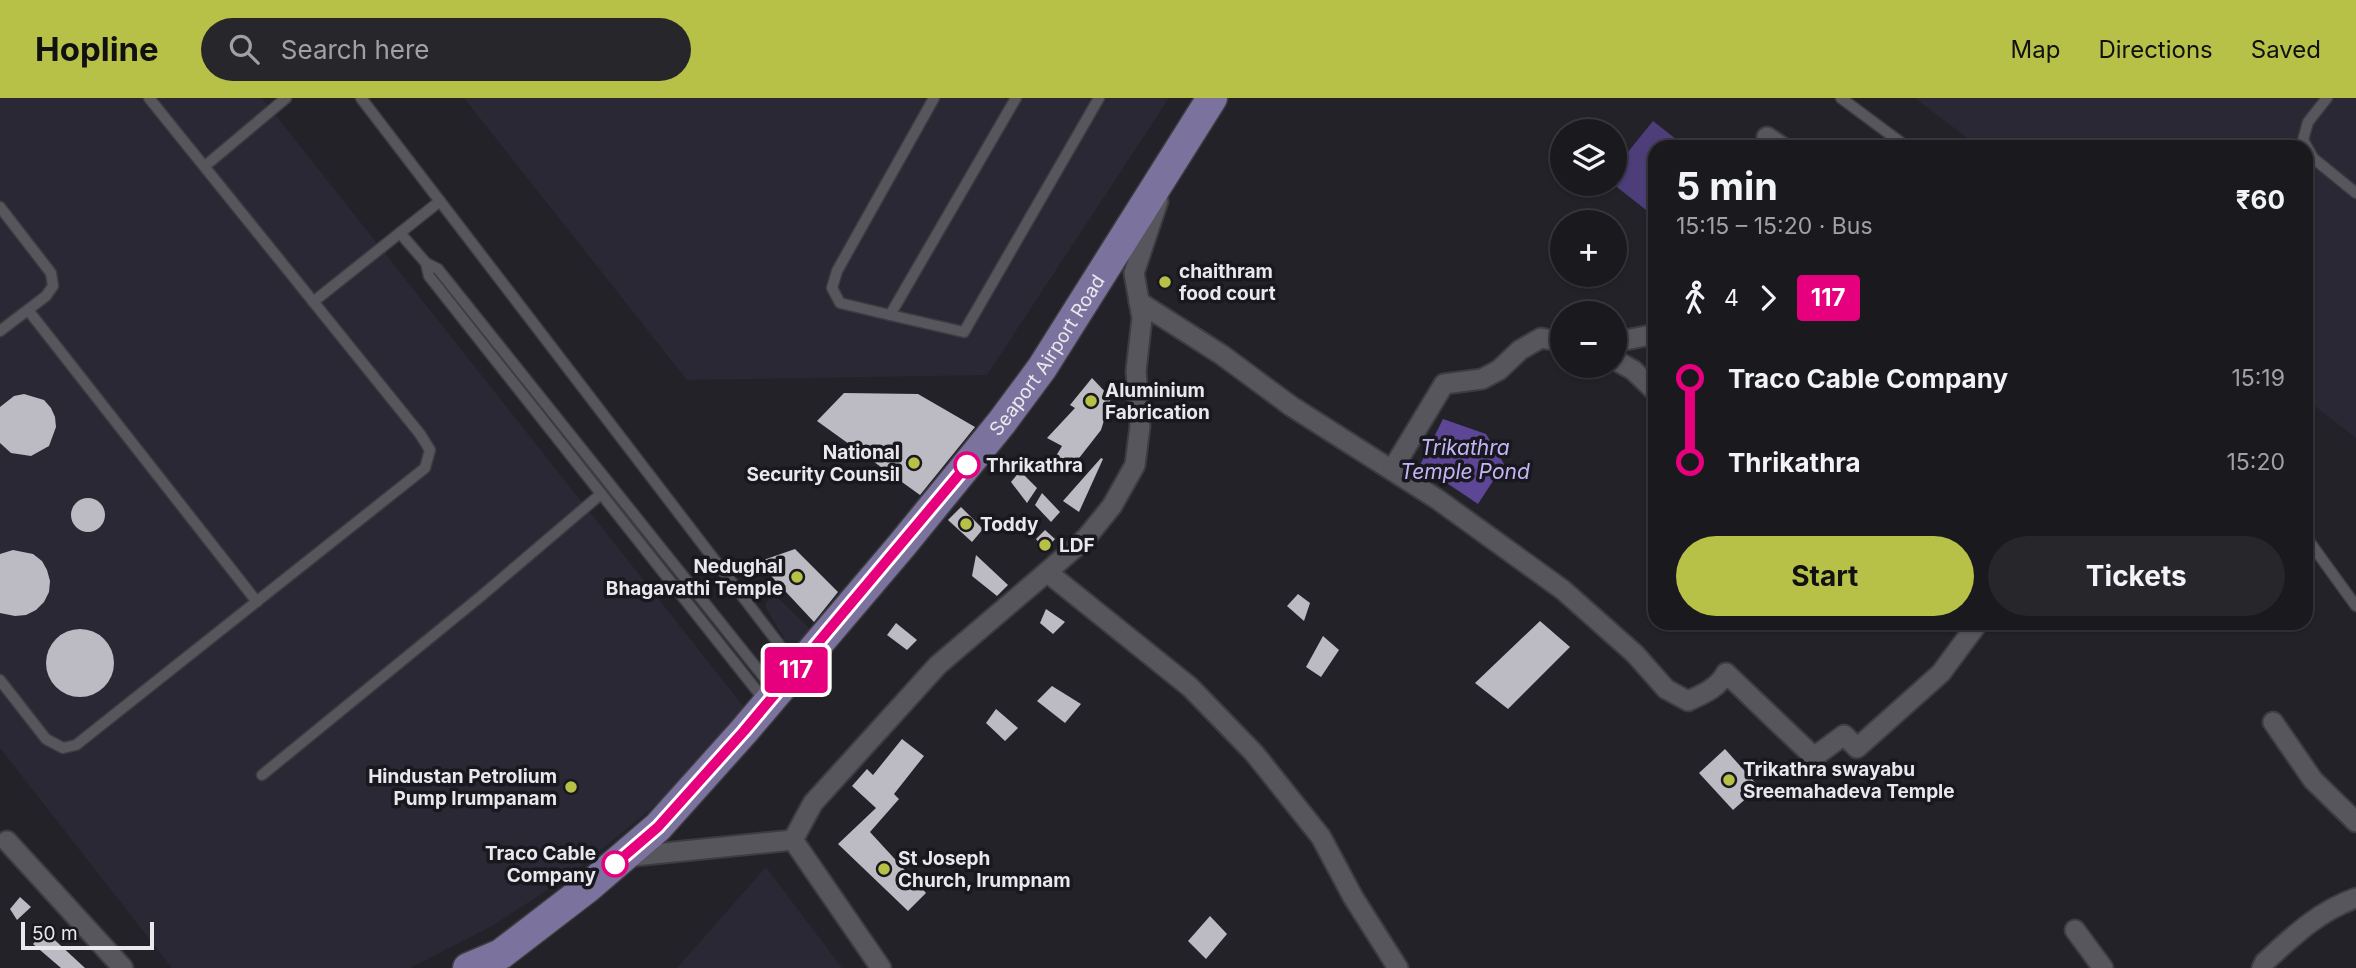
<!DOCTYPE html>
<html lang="en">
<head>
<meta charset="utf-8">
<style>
	:root { --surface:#1a1a1e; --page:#27272b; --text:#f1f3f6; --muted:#9fa1a4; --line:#38383c; --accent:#b7c148 }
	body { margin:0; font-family:Inter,sans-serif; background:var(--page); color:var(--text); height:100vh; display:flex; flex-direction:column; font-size:26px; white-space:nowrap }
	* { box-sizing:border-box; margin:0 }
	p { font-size:23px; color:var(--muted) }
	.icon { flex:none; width:38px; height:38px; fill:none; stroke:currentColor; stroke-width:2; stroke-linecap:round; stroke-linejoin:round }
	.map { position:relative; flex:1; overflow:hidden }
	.sheet { position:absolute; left:1648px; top:42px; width:665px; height:490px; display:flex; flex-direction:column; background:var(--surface); border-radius:21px; box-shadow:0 2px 5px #0004,0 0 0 2px var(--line) }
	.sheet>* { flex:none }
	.badge { padding:0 14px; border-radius:5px; font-size:24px; line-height:46px }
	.tools { position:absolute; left:1550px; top:21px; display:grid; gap:14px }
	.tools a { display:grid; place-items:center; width:77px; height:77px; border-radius:50%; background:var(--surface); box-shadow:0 2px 5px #0004,0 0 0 2px var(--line); font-size:35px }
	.scale { position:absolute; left:21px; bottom:18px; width:133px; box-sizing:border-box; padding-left:7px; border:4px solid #e9e8ec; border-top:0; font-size:19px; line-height:24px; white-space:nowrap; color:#e9e8ec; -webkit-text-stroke:5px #19181e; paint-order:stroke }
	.map>.badge { position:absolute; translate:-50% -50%; box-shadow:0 0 0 4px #fff }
	.legs { display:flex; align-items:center; gap:10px; height:77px; padding:0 28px; font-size:23px }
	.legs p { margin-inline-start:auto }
	.head { display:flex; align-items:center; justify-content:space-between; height:119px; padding:0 28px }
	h1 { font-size:38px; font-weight:700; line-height:52px }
	.cta { display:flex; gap:14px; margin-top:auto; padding:14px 28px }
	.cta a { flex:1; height:80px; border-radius:42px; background:var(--accent); color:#111; font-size:28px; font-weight:700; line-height:80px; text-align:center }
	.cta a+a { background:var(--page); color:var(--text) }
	ul { padding:0 28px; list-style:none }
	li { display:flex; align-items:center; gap:24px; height:84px; font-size:26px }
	li i { display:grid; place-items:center; width:10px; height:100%; margin:0 9px; background:currentColor }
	li i::after { content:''; width:18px; height:18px; margin:-9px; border:5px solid; border-radius:50%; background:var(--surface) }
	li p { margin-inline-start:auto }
	li:first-child i { background:linear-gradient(#0000 50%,currentColor 0) }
	li:last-child i { background:linear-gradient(currentColor 50%,#0000 0) }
	header { display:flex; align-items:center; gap:42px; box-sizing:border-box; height:98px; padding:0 35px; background:var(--accent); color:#111 }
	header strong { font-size:33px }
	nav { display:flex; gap:38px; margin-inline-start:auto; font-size:24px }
	.search { width:490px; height:63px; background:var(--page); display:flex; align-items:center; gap:18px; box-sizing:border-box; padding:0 24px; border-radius:38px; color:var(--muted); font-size:26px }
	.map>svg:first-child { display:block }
</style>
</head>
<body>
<header>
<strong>Hopline</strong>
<div class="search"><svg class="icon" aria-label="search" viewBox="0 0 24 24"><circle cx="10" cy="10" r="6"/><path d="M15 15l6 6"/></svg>Search here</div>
<nav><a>Map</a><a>Directions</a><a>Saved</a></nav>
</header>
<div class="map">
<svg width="2356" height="870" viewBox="0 0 2356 870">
	<rect width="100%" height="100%" fill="#232228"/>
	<g fill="#2a2834">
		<path d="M0,0H262L744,609L662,702L569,778L492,828L410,870H172L0,650Z"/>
		<path d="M464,0H1169L987,277L687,282Z"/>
		<path d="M1915,0H2356V340L2307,302L2306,49H1979Z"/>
		<path d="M772,494L814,535L794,557L765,508Z"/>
		<path d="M766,769L842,870H677Z"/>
	</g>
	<path fill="#4d3d79" d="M1653,23L1686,49H1656L1655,119L1613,86H1615V70Z"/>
	<path fill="#5c4695" d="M1443,321L1486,336L1504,366L1478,406L1420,367Z"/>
	<g fill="#bcbac2">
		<path d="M1092,280L1111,300L1101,332L1069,373L1053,363L1062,348L1047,340L1075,310L1070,307Z"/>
		<path d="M844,295L918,296L975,329L920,397L817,323Z"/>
		<path d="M24,296L44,302L51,310L55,319L56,329L49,348L31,358L11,355L0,345V309L14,298Z"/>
		<path d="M1101,360L1103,361L1079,414L1063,403Z"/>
		<path d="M1020,373L1037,390L1027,405L1011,384Z"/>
		<path d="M1042,395L1060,414L1051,424L1035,407Z"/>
		<circle cx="88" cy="417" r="17"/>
		<path d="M961,409L983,431L972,444L948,422Z"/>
		<path d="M1045,432L1055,441L1045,452L1036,441Z"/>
		<path d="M795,451L838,494L814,524L758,464Z"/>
		<path d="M13,452L33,456L42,463L47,472L50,483L49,494L44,504L36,512L26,517L15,518L0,515V456Z"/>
		<path d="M976,457L1008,487L997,498L972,478Z"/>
		<path d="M1298,496L1310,505L1304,523L1287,508Z"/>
		<path d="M1046,511L1065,524L1053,536L1040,525Z"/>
		<path d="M1540,523L1570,549L1508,611L1475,585Z"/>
		<path d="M896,525L917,542L907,552L887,537Z"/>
		<circle cx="80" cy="565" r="34"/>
		<path d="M1323,538L1339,552L1321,579L1306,569Z"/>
		<path d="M1052,588L1081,606L1065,625L1037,603Z"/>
		<path d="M996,611L1018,630L1005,643L986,625Z"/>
		<path d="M902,641L924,658L894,696L899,701L870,734L926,795L908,813L838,746L876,710L852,688L867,671L873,677Z"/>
		<path d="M1725,651L1759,689L1733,712L1699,675Z"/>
		<path d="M20,799L31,809L17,822L10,811Z"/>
		<path d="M1210,818L1227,836L1206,861L1188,843Z"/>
		<path d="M45,833L85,870H61L33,846Z"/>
	</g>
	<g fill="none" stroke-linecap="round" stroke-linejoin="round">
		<defs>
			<g id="service">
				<path d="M361,0L795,567"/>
				<path d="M1016,0L890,217L964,234L1099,0"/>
				<path d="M1841,0L1907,49"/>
				<path d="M2327,0L2308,24L2303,42L2313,60L2356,95"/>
				<path d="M205,68L286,0"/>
				<path d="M0,109L51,175L53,188L46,198L0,233"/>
				<path d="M400,135L426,165"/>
				<path d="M313,204L440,103"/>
				<path d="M28,212L257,504"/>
				<path d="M890,217L840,205L832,190L837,173L934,0"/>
				<path d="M2306,439L2356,508"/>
				<path d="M0,582L46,641L63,650L76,647L425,370L430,352L420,336L149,0"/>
				<path d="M765,603L429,178L426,165L438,171L775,593"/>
				<path d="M262,677L480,499L601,396"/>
			</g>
			<g id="minor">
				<path d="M1767,39L1782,49"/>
				<path d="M1158,103L1134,175L1142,220L1136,273L1140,328L1135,367L1112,408L1086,440L1047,474L1190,589L1254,655L1321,739L1353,799L1398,870"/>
				<path d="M1139,204L1222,257L1291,308L1437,401L1563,492L1635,556L1666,591L1688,603C1703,596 1718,590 1726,575L1814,659L1844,637L1857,650L1941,575L1978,525"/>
				<path d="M1615,244L1656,236"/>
				<path d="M1615,262L1633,272L1656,294"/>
				<path d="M1392,372L1444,286L1482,281L1499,272L1520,252L1541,240L1563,244"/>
				<path d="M2273,624L2313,682L2356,724"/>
				<path d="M7,743L123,870"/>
				<path d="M624,759L793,742"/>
				<path d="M2075,832L2103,870"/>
				<path d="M881,870L793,742L813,705L938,567L1047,474"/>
				<path d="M2262,870L2265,864C2293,838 2319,813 2356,800"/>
			</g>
			<g id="primary">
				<path id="s1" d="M468,870L501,856L587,790L658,729L744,633L902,447L1002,324L1042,270L1212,0"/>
			</g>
		</defs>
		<use href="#service" stroke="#3d3c40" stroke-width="13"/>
		<use href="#minor" stroke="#3d3c40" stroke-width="23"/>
		<use href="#primary" stroke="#3d3c40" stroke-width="33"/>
		<use href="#service" stroke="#57565d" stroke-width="10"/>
		<use href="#minor" stroke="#57565d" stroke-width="19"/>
		<use href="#primary" stroke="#7c729e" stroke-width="30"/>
	</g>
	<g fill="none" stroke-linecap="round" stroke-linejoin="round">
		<defs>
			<path id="line-1" d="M615,766L658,729L744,633L967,367"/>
		</defs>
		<use href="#line-1" stroke="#fff" stroke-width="16"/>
		<use href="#line-1" stroke="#e6007e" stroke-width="10"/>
	</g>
	<g fill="#b7c148" stroke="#19181e" stroke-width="2.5">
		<circle cx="1165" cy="184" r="7"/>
		<circle cx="1091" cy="303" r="7"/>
		<circle cx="914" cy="365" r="7"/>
		<circle cx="966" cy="426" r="7"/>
		<circle cx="1045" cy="447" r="7"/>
		<circle cx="797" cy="479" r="7"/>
		<circle cx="1729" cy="682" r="7"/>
		<circle cx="571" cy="689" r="7"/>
		<circle cx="884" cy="771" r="7"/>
	</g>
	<g fill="#fff" stroke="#e6007e" stroke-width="3.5">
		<circle cx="967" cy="367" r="12"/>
		<circle cx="615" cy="766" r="12"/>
	</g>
	<g text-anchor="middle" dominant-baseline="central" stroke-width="7" stroke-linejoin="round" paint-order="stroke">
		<g font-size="19" font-weight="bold" fill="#e9e8ec" stroke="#19181e" text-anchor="start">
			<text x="1179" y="173">chaithram<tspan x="1179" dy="22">food court</tspan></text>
			<text x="1105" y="292">Aluminium<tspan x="1105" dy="22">Fabrication</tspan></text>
			<text x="900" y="354" text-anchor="end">National<tspan x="900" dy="22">Security Counsil</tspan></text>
			<text x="980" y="426">Toddy</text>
			<text x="1059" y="447">LDF</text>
			<text x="783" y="468" text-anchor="end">Nedughal<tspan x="783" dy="22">Bhagavathi Temple</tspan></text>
			<text x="1743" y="671">Trikathra swayabu<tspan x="1743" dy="22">Sreemahadeva Temple</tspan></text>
			<text x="557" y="678" text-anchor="end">Hindustan Petrolium<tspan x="557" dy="22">Pump Irumpanam</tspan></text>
			<text x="898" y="760">St Joseph<tspan x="898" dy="22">Church, Irumpnam</tspan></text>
		</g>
		<g font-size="19" fill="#e9e8ec" stroke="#19181e">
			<text stroke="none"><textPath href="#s1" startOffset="850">Seaport Airport Road</textPath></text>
		</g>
		<g font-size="19" font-weight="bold" fill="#e9e8ec" stroke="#19181e" text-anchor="start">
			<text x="986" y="367">Thrikathra</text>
			<text x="596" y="755" text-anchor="end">Traco Cable<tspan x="596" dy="22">Company</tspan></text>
		</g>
		<g font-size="21" font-style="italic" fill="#c3b5f7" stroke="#19181e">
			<text x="1465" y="349">Trikathra<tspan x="1465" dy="24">Temple Pond</tspan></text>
		</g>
	</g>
</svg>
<div class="tools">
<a><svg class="icon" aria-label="layers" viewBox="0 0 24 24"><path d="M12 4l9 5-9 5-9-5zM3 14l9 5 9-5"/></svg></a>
<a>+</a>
<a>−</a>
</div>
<div class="scale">50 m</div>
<b class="badge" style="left:796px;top:572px;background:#e6007e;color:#fff">117</b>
<section class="sheet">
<div class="head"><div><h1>5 min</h1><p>15:15 – 15:20 · Bus</p></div><b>₹60</b></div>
<div class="legs"><svg class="icon" aria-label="walk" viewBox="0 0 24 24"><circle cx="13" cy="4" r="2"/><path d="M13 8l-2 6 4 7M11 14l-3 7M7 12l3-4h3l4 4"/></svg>4<svg class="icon" aria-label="forward" viewBox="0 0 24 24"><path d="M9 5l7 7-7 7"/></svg><b class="badge" style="background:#e6007e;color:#fff">117</b></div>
<ul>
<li><i style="color:#e6007e"></i><b>Traco Cable Company</b><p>15:19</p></li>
<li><i style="color:#e6007e"></i><b>Thrikathra</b><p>15:20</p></li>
</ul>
<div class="cta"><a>Start</a><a>Tickets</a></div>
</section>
</div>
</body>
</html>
